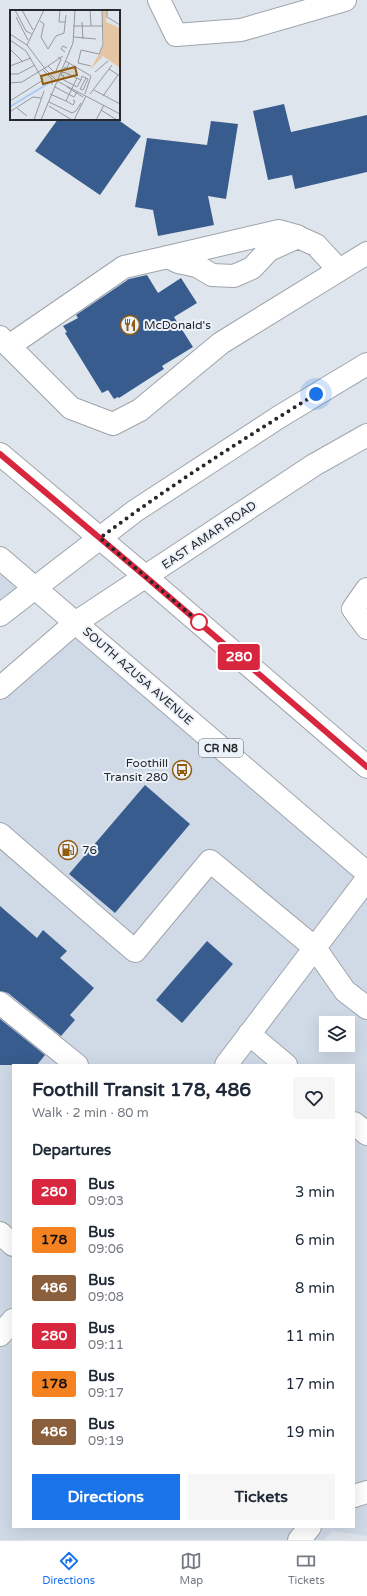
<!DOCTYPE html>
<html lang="en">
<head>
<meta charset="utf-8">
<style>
	:root { --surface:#fff; --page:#f6f6f7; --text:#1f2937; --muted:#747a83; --line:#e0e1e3; --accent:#1a73e8 }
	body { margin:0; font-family:"Varela Round",sans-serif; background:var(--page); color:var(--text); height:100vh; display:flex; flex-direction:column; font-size:15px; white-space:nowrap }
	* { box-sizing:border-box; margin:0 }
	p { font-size:13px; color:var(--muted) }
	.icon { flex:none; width:22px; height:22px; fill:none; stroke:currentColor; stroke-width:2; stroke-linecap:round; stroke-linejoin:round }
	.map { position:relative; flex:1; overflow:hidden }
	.panel { position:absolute; left:12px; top:1064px; width:343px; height:464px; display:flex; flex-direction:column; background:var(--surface); border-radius:0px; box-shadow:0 4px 16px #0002 }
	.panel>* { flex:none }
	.badge { padding:0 8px; border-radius:3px; font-size:14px; line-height:26px }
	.tools { position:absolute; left:319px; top:1016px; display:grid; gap:8px }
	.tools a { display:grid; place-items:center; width:36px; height:36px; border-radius:0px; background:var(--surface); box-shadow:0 4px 16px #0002; font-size:20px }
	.you { position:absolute; width:20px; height:20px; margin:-10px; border:3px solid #fff; border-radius:50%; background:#1a73e8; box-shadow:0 0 0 6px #1a73e833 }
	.map>.badge { position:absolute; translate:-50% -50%; box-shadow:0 0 0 2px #fff }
	h2 { padding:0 20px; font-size:15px; line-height:36px }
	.round { display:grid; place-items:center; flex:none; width:42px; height:42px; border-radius:0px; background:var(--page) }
	.headline { display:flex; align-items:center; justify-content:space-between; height:68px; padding:0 20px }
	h1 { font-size:19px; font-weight:800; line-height:30px }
	.cta { display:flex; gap:8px; margin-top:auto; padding:8px 20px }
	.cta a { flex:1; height:46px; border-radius:0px; background:var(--accent); color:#fff; font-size:16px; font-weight:800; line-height:46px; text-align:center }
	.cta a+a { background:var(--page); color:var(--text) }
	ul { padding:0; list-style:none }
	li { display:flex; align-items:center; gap:12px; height:48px; padding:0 20px }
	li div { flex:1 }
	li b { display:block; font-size:15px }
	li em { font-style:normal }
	li .badge { min-width:44px; font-weight:700; text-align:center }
	.tab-bar { display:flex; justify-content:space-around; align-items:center; height:56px; border-top:1px solid var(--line); background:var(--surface); font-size:11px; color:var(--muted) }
	.tab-bar a { display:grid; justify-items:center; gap:2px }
	.tab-bar .selected { color:var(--accent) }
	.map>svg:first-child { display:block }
</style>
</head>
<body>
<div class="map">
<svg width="367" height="1540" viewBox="0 0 367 1540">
	<rect width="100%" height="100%" fill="#dfe5ec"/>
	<g fill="#d0dae7" fill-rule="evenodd">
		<path d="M0,558L35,588L0,615Z"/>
		<path d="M75,623L367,873V1536L332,1531L324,1540H0V688ZM326,1023H348V1045H326ZM13,1065H354V1527H13Z"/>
	</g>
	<g fill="#375c8d">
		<path d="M284,104L291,132L367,115V172L295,189L292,175L268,180L253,111Z"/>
		<path d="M58,119H117L141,136L100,195L35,151Z"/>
		<path d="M211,121L238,124L226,199L208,196L214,225L158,236L153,210L135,207L147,138L207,145Z"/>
		<path d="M147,275L158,293L181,278L197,303L174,317L193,347L162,366L164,369L119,398L118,397L114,399L108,390L102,393L65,333L67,332L63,326L78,318L76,315L129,279Z"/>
		<path d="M145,785L190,824L115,913L69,874Z"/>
		<path d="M0,906L37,938L43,930L67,951L60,958L94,988L70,1015L75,1020L61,1036L8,993L0,991Z"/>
		<path d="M207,941L233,964L182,1023L156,1000Z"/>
		<path d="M0,1019L45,1055L37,1065H0Z"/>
	</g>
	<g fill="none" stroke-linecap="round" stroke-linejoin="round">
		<defs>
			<g id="minor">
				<path d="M159,0L176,35L241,30L345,0"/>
				<path d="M168,257L279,231L297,236"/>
				<path d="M0,337L71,408L113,424L140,410L221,343L367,253"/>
				<path d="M9,346L124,267L168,257L178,262L197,266L212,275L234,276L252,268L269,250L298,237L316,245L339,270"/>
				<path d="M367,589L353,609L367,628"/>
				<path d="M0,834L135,951L210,861L315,948L345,991L367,1008"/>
				<path d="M0,1003L77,1065"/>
				<path d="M249,1034L286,1065"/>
				<path d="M226,1065L367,879"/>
				<path d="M354,1123L367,1134"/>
				<path d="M0,1233L13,1245"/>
				<path d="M0,1335L13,1320"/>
				<path d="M354,1496L367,1492"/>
				<path d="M299,1540L310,1527"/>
			</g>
			<g id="major">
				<path d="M0,454L146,577L367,767"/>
				<path d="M0,558L367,873"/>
				<path d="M0,615L135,511L279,417L367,364"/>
				<path d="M0,688L75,623L314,465L367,435"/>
			</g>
		</defs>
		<use href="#minor" stroke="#9fa4ac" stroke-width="24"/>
		<use href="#major" stroke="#9fa4ac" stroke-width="24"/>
		<use href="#minor" stroke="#fff" stroke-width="22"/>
		<use href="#major" stroke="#fff" stroke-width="22"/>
	</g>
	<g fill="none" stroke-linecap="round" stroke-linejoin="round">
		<defs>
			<path id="line" d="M0,454L146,577L367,767"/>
		</defs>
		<use href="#line" stroke="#fff" stroke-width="9"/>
		<use href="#line" stroke="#d7263d" stroke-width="6"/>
		<path stroke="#26282b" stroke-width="4" stroke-dasharray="0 7.2" d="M199,622L200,623L100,538C169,486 242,440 316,394"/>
	</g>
	<defs>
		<symbol id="restaurant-ring" viewBox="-11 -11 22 22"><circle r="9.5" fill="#ecf2fa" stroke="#905c0f" stroke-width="1.5"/><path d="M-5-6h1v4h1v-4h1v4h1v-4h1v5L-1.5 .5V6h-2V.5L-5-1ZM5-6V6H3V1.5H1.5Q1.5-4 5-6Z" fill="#905c0f"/></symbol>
		<symbol id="bus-ring" viewBox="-11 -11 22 22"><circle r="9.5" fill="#ecf2fa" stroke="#905c0f" stroke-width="1.5"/><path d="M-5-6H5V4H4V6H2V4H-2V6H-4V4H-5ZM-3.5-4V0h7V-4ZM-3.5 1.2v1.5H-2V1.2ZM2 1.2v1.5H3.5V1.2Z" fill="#905c0f"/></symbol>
		<symbol id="fuel-ring" viewBox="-11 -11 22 22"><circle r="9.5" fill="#ecf2fa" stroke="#905c0f" stroke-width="1.5"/><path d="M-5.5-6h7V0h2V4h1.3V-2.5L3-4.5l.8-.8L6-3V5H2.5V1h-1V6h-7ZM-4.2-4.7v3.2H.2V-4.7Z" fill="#905c0f"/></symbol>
	</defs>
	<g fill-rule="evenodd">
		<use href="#restaurant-ring" x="119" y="314" width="22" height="22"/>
		<use href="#bus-ring" x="171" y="759" width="22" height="22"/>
		<use href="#fuel-ring" x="57" y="839" width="22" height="22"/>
	</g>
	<circle fill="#fff" stroke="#d7263d" stroke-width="2" cx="199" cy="622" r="8"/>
	<g text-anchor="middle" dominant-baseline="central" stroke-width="4" stroke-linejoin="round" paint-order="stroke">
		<rect fill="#ecf2fa" stroke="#616569" stroke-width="1" x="199" y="739" width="44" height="18" rx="3"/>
		<g font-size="11" font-weight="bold" fill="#26282b">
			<text x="221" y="748">CR N8</text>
		</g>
		<g font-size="12" fill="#26282b" stroke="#ecf2fa" text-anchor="start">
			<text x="144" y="325">McDonald's</text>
			<text x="168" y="763" text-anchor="end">Foothill<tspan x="168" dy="14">Transit 280</tspan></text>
			<text x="82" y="850">76</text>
		</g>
		<g font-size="12" fill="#26282b" stroke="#ecf2fa">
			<text transform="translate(209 535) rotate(-34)">EAST AMAR ROAD</text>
			<text transform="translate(138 676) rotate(41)">SOUTH AZUSA AVENUE</text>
		</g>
	</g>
	<g transform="translate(10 10)">
		<rect width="110" height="110" fill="#dfe5ec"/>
		<path d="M92,0H97L96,12L110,18V58L93,46L80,60L94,35Z" fill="#e5c5a3"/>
		<path fill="none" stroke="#a7c9f5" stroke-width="2" d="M1,96L39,73"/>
		<path fill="none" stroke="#95999f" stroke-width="1" d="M5,0L16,21L22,24M12,0L23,20M50,0L49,12H55M80,0L81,16M97,0V7L110,15M6,7L18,30M30,11L34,14L31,27L38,39L46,26L54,23L56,5M72,12L73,29M63,16H93M0,24L17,35L36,60L47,71L110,104M64,27L86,29M0,30L16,41L33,70L0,91M17,35L34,0M0,39L13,52M55,42L51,39L53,36L57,38M59,53L81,66L75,84M0,56L21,48M38,56L53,46M81,56L68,53L71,40L89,44L93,35L92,0M99,59L110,66M33,60L42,69V75M51,61L52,62L56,63L71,70L67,77L52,69L54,66L51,65L52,62L53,61L55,57L57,58L59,53L55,51M85,62L98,51M0,64H8L25,55M0,73L12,72L38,56L45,63L51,49L48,47M45,77L64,87L67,82M57,77L73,87M70,79L76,68L72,66L71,70M70,79L73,80L78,69L76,68M84,80L110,94M40,84L56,91L67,68M80,84L102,55M93,86L108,65M56,91L63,95L65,91L63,90M39,92L62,103L66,101L71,93M39,96L62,110M7,98L17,106M91,100L107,110M1,101L23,87L31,88M24,110L34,81M31,110L63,33L65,0M64,110L76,86M86,110L94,95"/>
		<path fill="#905c0f" fill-opacity="0.15" stroke="#905c0f" stroke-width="2" d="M65,57L67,65L33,74L31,66Z"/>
		<rect width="110" height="110" fill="none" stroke="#26282b" stroke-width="2"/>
	</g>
</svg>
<div class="tools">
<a><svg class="icon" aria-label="layers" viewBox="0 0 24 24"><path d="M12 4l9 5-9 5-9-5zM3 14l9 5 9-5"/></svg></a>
</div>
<div class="you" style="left:316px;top:394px"></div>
<b class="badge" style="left:239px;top:657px;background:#d7263d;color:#fff">280</b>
<section class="panel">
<div class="headline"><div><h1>Foothill Transit 178, 486</h1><p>Walk · 2 min · 80 m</p></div><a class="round"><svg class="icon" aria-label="heart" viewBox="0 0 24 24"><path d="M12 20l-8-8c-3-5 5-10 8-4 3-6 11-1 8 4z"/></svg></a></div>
<h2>Departures</h2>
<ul>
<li><span class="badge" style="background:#d7263d;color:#fff">280</span><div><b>Bus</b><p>09:03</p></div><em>3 min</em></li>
<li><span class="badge" style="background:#f58220;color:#111">178</span><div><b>Bus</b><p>09:06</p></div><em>6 min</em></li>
<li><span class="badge" style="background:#8b5e3c;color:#fff">486</span><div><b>Bus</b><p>09:08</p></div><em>8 min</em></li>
<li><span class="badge" style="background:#d7263d;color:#fff">280</span><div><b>Bus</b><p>09:11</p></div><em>11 min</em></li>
<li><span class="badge" style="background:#f58220;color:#111">178</span><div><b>Bus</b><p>09:17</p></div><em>17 min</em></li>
<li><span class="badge" style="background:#8b5e3c;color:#fff">486</span><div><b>Bus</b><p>09:19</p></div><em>19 min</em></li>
</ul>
<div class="cta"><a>Directions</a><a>Tickets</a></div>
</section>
</div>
<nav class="tab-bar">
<a class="selected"><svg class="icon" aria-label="directions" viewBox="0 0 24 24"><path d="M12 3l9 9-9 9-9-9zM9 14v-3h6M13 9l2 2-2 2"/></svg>Directions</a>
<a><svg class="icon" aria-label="map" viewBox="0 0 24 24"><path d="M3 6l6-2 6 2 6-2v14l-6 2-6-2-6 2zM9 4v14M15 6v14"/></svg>Map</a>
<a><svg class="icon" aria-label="tickets" viewBox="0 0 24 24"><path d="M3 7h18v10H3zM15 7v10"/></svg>Tickets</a>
</nav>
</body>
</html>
